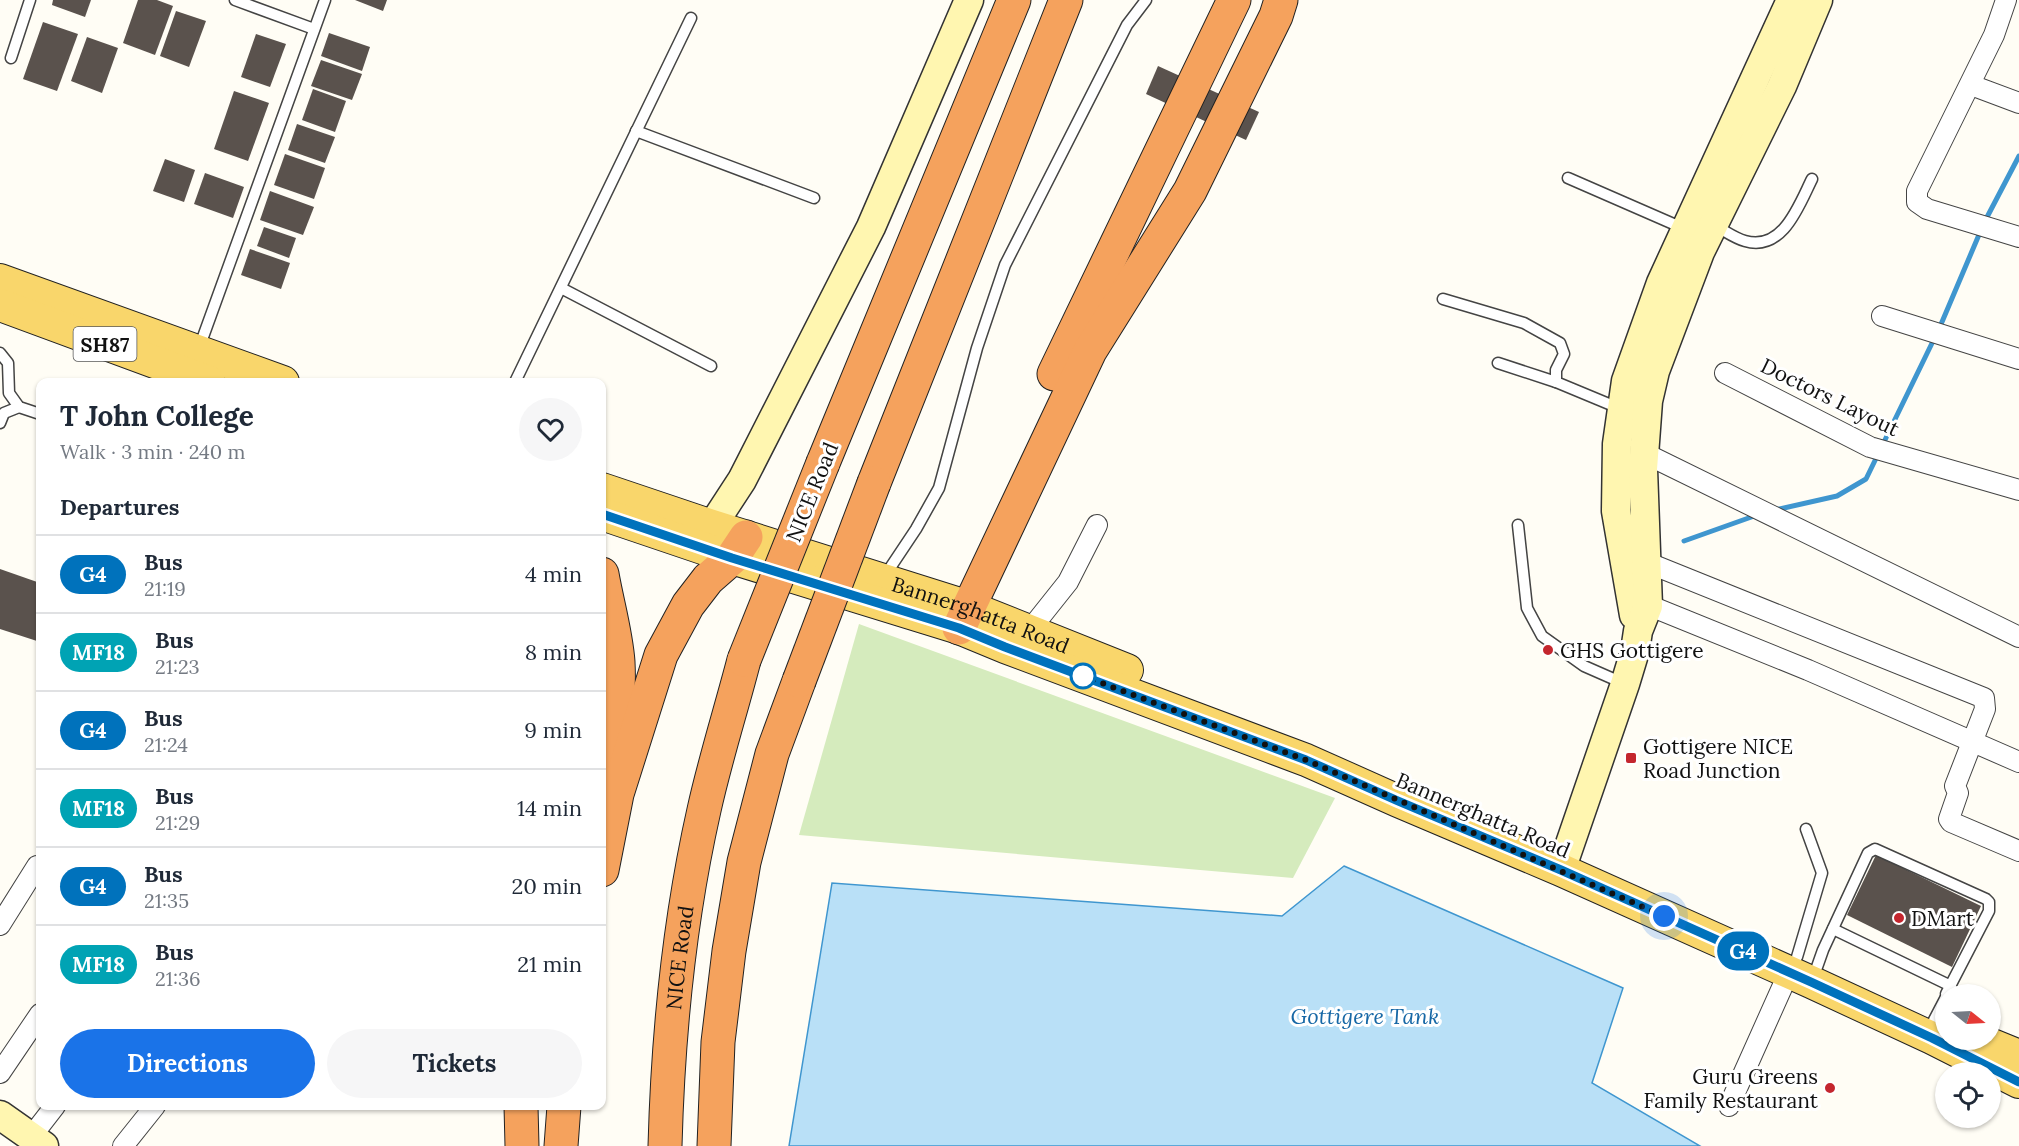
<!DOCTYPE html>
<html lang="en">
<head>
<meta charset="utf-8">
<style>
	:root { --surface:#fff; --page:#f6f6f7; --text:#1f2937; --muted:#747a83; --line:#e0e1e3; --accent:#1a73e8 }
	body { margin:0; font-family:Lora,serif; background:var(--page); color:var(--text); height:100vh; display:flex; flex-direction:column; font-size:22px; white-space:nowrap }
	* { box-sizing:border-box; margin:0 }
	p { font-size:20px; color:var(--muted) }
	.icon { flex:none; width:33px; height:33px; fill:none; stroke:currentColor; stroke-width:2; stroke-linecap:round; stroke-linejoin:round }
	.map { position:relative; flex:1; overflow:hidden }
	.details { position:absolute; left:36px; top:378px; width:570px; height:732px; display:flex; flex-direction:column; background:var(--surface); border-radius:12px; box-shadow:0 2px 4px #0004 }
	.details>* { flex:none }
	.badge { padding:0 12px; border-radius:20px; font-size:21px; line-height:39px }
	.needle { width:39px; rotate:108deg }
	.tools { position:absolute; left:1935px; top:984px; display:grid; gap:12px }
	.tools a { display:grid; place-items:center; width:66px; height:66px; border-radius:50%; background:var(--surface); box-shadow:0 2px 4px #0004; font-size:30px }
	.you { position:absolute; width:30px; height:30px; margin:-15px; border:4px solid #fff; border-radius:50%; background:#1a73e8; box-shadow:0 0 0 9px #1a73e833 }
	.map>.badge { position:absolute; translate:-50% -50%; box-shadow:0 0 0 3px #fff }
	h2 { padding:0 24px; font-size:22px; line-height:54px }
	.round { display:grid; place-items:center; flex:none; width:63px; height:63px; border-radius:32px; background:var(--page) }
	.headline { display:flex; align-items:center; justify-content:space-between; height:102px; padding:0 24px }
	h1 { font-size:28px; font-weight:700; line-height:45px }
	.button { display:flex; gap:12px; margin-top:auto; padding:12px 24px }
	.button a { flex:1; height:69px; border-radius:36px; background:var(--accent); color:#fff; font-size:24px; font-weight:700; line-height:69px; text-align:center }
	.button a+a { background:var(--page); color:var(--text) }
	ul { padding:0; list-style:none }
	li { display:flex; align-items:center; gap:18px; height:78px; padding:0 24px; border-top:2px solid var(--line) }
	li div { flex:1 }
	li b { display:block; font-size:22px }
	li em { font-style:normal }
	li .badge { min-width:66px; font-weight:700; text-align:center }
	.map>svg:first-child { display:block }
</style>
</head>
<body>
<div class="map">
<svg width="2019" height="1146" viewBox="0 0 2019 1146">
	<rect width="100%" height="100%" fill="#fffdf5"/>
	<path fill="#d5ebbd" d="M859,624L1335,798L1293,878L799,835Z"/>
	<path fill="#b9e0f7" stroke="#3f96cf" stroke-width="1.5" d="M1344,866L1623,988L1592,1083L1700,1146H789L832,883L1282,916Z"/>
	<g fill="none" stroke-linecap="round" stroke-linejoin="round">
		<g stroke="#3f96cf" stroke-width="5">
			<path d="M1985,221L2019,156"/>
			<path d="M1939,329L1981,230"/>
			<path d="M1775,510L1837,496L1866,479L1935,337"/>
			<path d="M1684,541L1757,515"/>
		</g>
	</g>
	<g fill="#5a524d">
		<path d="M53,0H91L85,17L52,5Z"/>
		<path d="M138,0H157L173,6L155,55L123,43Z"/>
		<path d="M355,0H387L383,11Z"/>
		<path d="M176,11L206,21L189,67L160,56Z"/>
		<path d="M43,22L78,34L57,91L23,79Z"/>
		<path d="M329,33L370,47L362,71L321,56Z"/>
		<path d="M256,34L286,44L270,87L241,77Z"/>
		<path d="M87,37L118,48L102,93L71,81Z"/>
		<path d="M321,60L362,74L352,100L311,86Z"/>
		<path d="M1158,66L1259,112L1246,140L1146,94Z"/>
		<path d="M313,89L346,101L335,132L302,120Z"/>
		<path d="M234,91L269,103L248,161L214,149Z"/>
		<path d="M297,124L335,137L325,163L288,150Z"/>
		<path d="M285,154L325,168L314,199L274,185Z"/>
		<path d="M165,159L195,170L184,202L153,191Z"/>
		<path d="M205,173L244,187L233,218L194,204Z"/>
		<path d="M270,191L314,207L303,235L260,220Z"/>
		<path d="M264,227L296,238L289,258L257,246Z"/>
		<path d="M250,249L290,263L281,289L241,275Z"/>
		<path d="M0,569L40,583V642L0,629Z"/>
		<path d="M1876,855L1981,906L1952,967L1847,915Z"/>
	</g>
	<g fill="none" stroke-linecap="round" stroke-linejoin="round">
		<defs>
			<g id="lane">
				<path d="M235,0L314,29"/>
				<path d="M11,58L30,0"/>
				<path d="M636,131L814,198"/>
				<path d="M1568,178L1685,229"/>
				<path d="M1715,226C1724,230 1734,238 1745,241C1783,252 1799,205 1812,179"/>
				<path d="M561,288L711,366"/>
				<path d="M1443,299L1524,323L1560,343L1564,354L1556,370V382L1621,409"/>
				<path d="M199,348L325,0"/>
				<path d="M0,353L8,363L9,393L19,407L40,414"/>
				<path d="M1498,363L1556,382"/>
				<path d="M515,382L691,18"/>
				<path d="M0,423L4,413L19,407"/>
				<path d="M1518,525L1527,608L1542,636L1584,666L1625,684"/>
				<path d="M884,577L916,529L939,488L977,348L1005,265L1127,25L1146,0"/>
				<path d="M1833,929L1951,986"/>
				<path d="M1797,957L1822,873L1806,829"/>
				<path d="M1817,967L1823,950L1868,853L1875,849L1986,899L1989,902V911L1946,994"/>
				<path d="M1934,1020L1946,997"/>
			</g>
			<g id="street">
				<path d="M2006,0L1994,35L1917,191V202L1927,209L2019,237"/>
				<path d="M1971,85L2019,103"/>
				<path d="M1882,316L2019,359"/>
				<path d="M1725,373L1870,447L2019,490"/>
				<path d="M1644,453L2019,637"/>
				<path d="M1646,562L1984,698L1985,709L1955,786L1958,793L1949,819L1951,822L2019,851"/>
				<path d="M1638,601L1808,670L2019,762"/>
				<path d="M1029,631L1068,582L1097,525"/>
				<path d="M0,925L37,866"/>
				<path d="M0,1073L40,1014"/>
				<path d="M1729,1106L1789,972"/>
				<path d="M31,1137L55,1106"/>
				<path d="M123,1146L155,1106"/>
			</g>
			<g id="secondary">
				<path d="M712,526L742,480L871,227L969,0"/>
				<path d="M1634,615L1616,511L1617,444L1626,381L1661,283L1791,0"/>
				<path d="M1561,870L1625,684L1635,651L1638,631L1648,606L1643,469L1648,401L1655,371L1700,252L1782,86L1818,0"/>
				<path d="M0,1115L44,1146"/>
			</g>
			<g id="primary">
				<path d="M0,280L283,382"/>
				<path d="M0,305L209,382"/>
				<path id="s1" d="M602,489L712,526L969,607L1127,670"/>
				<path d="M602,514L732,558L959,628L1005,647L1306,760L1398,801L1561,870L1811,982L1932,1038L2019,1082"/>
				<path d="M1980,1040L2019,1056"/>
			</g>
			<g id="highway">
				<path d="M1054,374L1234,0"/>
				<path d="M823,463L1014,0"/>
				<path d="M874,483L1066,0"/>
				<path d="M602,574C607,603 616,633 618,662C620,698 615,734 607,769"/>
				<path d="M959,628L1090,351L1190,191L1276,16L1281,0"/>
				<path d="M602,870L617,794L661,655L688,605L708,579L732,558L746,537"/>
				<path d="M521,1106L522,1146"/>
				<path d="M561,1146L564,1106"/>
				<path id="s2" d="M665,1146C668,1033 679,921 704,810C715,760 731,710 744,660"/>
				<path d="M714,1146L718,1042L729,951L744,862L772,754L799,681"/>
			</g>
		</defs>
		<use href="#lane" stroke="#444" stroke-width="13"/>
		<use href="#street" stroke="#444" stroke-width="22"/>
		<use href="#secondary" stroke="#333" stroke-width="31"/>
		<use href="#primary" stroke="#222" stroke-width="34"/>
		<use href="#highway" stroke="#222" stroke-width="35"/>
		<use href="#lane" stroke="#fff" stroke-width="10"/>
		<use href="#street" stroke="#fff" stroke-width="20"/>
		<use href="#secondary" stroke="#fff6b0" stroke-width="28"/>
		<use href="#primary" stroke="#f9d66b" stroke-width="32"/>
		<use href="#highway" stroke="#f5a25d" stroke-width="33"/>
		<defs>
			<g id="highway-bridge">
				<path d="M744,660L823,463"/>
				<path d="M799,681L874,483"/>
			</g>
		</defs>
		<use href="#highway-bridge" stroke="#222" stroke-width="35" stroke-linecap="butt"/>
		<use href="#highway-bridge" stroke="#f5a25d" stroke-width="33"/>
	</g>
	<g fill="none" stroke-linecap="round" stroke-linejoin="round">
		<defs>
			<path id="line" d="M602,514L732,558L959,628L1005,647L1306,760L1398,801L1561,870L1811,982L1932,1038L2019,1082"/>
		</defs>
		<use href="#line" stroke="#fff" stroke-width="14"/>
		<use href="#line" stroke="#0072bc" stroke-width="9"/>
		<path stroke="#111" stroke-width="6" stroke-dasharray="0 10.8" d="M1083,676L1306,760L1664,916"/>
	</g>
	<g fill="#c4262e" stroke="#fff" stroke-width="2">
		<circle cx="1548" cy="650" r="6"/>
		<rect x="1625" y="752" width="12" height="12" rx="3"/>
		<circle cx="1899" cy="918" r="6"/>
		<circle cx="1830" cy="1088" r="6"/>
	</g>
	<circle fill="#fff" stroke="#0072bc" stroke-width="3" cx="1083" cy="676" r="12"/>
	<g text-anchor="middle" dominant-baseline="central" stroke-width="6" stroke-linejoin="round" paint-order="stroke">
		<rect fill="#fff" stroke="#585858" stroke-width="1.5" x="73.5" y="327" width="63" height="34" rx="4.5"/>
		<g font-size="20" font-weight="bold" fill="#111">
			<text x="105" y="344">SH87</text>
		</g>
		<g font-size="21" fill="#111" stroke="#fff">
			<text transform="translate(1830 397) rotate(26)">Doctors Layout</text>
			<text transform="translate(812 492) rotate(-68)">NICE Road</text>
			<text stroke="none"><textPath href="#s1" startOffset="399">Bannerghatta Road</textPath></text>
			<text transform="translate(1483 815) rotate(23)">Bannerghatta Road</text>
			<text stroke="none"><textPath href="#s2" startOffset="189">NICE Road</textPath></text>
		</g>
		<g font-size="21" fill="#111" stroke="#fff" text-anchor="start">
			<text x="1560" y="650">GHS Gottigere</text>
			<text x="1643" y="746">Gottigere NICE<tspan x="1643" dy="24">Road Junction</tspan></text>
			<text x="1911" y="918">DMart</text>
			<text x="1818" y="1076" text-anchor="end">Guru Greens<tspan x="1818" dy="24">Family Restaurant</tspan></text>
		</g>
		<g font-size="22" font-style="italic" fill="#1768a6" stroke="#fff">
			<text x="1365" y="1016">Gottigere Tank</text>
		</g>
	</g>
</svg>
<div class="tools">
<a><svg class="needle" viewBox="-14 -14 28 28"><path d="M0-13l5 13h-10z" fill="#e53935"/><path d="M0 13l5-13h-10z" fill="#747a83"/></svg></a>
<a><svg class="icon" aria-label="locate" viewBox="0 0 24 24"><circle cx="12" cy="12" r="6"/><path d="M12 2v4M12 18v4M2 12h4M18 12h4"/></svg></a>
</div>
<div class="you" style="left:1664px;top:916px"></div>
<b class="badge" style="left:1743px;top:951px;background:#0072bc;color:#fff">G4</b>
<section class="details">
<div class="headline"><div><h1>T John College</h1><p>Walk · 3 min · 240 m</p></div><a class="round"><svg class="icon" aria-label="heart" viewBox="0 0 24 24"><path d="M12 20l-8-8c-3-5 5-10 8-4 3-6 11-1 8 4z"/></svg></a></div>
<h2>Departures</h2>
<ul>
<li><span class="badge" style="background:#0072bc;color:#fff">G4</span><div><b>Bus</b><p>21:19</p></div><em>4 min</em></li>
<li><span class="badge" style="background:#00a3b4;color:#fff">MF18</span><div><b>Bus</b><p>21:23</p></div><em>8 min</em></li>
<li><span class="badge" style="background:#0072bc;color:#fff">G4</span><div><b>Bus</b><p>21:24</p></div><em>9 min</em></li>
<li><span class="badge" style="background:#00a3b4;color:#fff">MF18</span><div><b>Bus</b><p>21:29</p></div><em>14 min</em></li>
<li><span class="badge" style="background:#0072bc;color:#fff">G4</span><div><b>Bus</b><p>21:35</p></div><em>20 min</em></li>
<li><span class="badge" style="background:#00a3b4;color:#fff">MF18</span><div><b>Bus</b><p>21:36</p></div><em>21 min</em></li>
</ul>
<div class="button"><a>Directions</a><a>Tickets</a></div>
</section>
</div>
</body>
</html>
